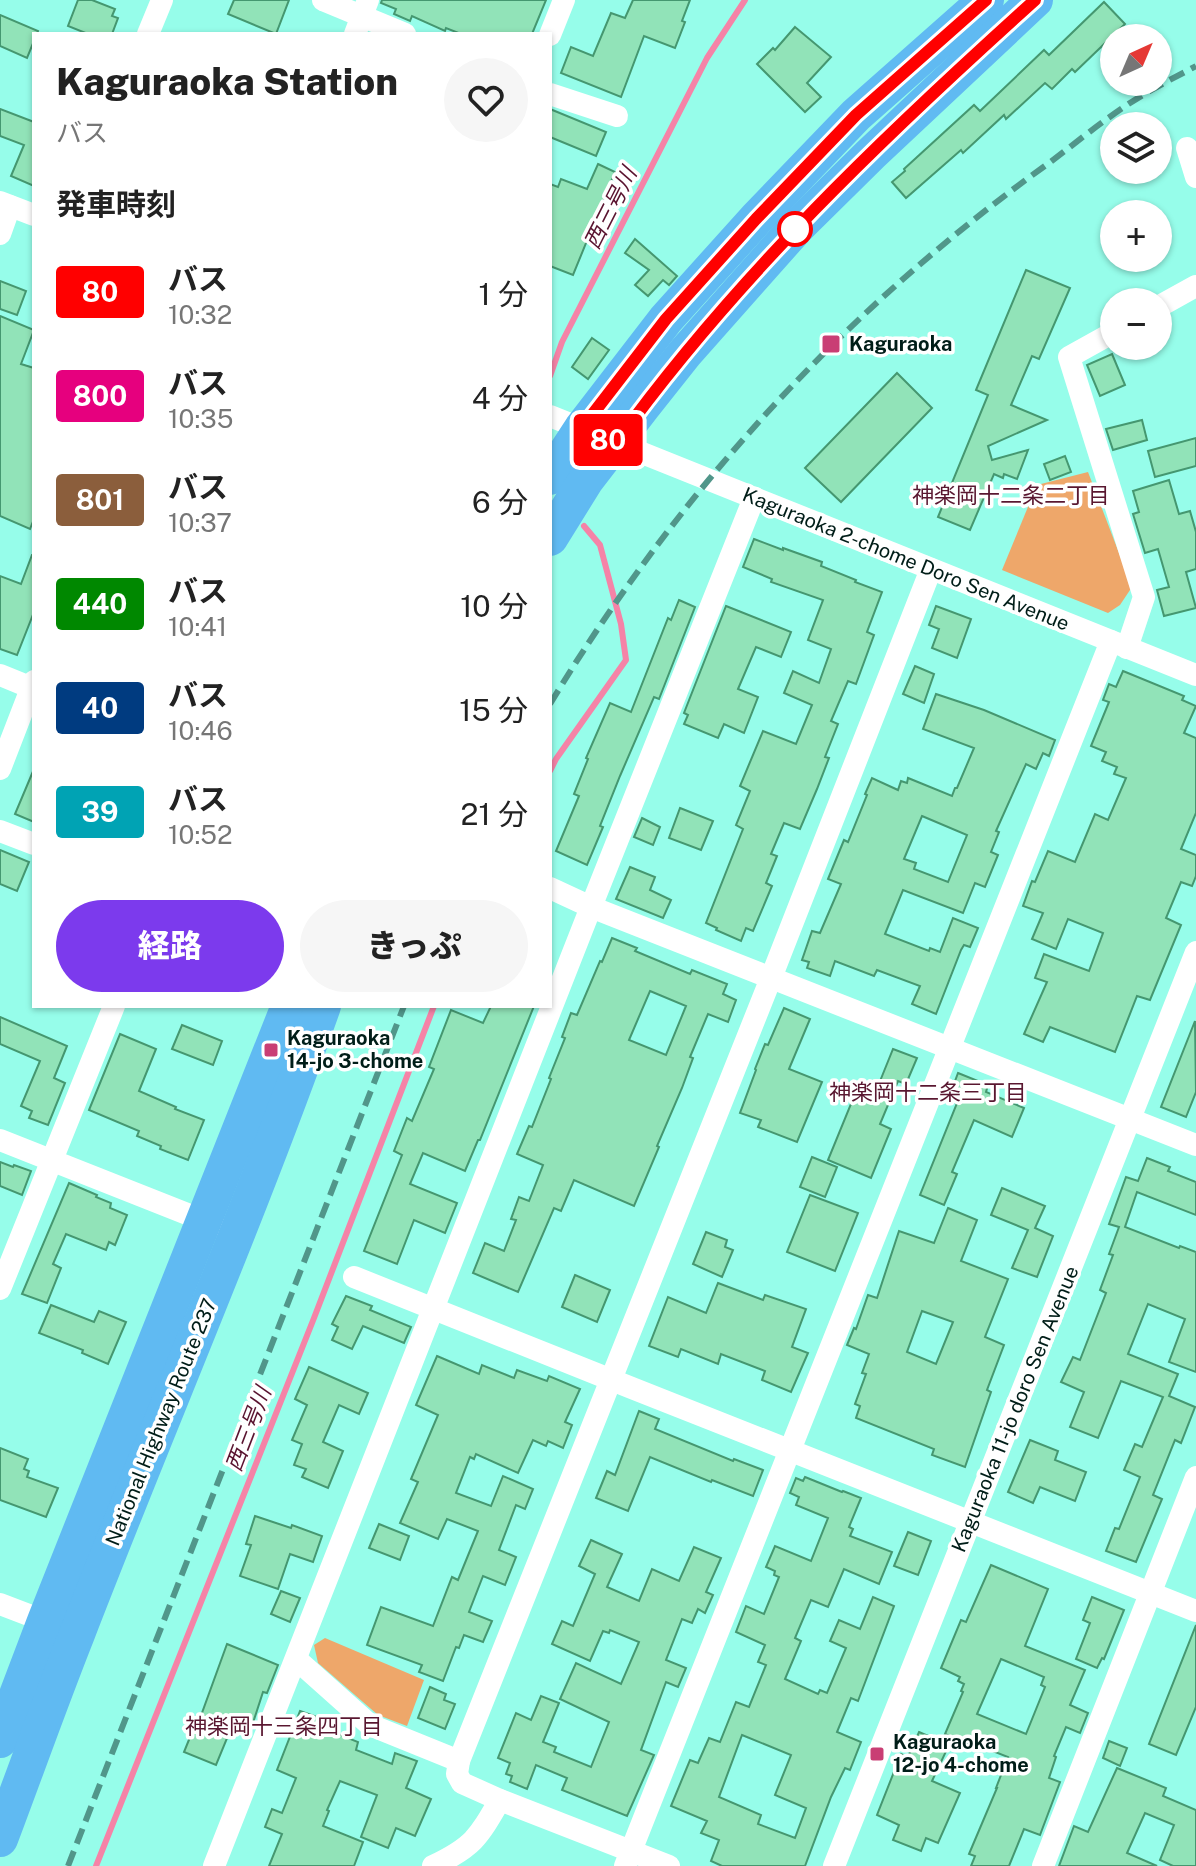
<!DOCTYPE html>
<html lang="ja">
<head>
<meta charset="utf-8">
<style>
	:root { --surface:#fff; --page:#f6f6f6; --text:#222; --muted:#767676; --accent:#7c3aed }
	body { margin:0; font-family:"Public Sans","Noto Sans JP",sans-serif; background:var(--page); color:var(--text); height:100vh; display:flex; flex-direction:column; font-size:30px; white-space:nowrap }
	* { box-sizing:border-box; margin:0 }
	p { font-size:26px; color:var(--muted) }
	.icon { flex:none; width:44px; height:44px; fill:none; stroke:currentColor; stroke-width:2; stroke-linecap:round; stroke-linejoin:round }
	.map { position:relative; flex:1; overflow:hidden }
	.panel { position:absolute; left:32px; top:32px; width:520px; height:976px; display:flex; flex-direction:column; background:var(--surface); border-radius:0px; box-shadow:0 2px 6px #0004 }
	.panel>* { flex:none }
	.badge { padding:0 16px; border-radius:6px; font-size:28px; line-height:52px }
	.needle { width:52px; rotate:44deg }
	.buttons { position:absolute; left:1100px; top:24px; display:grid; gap:16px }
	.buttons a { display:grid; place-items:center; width:72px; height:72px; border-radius:50%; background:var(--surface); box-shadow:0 2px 6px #0004; font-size:40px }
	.map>.badge { position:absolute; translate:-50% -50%; box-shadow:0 0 0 4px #fff }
	h2 { padding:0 24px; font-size:30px; line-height:72px }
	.round { display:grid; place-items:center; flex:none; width:84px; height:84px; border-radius:42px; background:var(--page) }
	.overview { display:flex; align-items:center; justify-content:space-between; height:136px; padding:0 24px }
	h1 { font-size:38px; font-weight:800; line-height:60px }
	.primary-button { display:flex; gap:16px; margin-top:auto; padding:16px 24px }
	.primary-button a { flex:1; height:92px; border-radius:48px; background:var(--accent); color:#fff; font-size:32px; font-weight:800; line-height:92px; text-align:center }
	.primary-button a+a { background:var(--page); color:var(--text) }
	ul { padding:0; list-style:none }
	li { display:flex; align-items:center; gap:24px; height:104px; padding:0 24px }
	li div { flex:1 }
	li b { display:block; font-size:30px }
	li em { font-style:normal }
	li .badge { min-width:88px; font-weight:700; text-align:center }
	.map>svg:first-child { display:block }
</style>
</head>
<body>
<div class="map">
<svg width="1196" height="1866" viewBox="0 0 1196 1866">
	<rect width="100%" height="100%" fill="#96fdea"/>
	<g fill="#eea76a">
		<path d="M1088,472L1132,587L1120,605L1108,613L1002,570L1037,485Z"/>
		<path d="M325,1638L424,1680L407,1726L378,1715L318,1663L314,1645Z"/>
	</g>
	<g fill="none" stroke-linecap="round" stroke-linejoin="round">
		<g stroke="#f583a7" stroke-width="6">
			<path d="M550,376L562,342L707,58L745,0"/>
			<path d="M550,771L556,759L626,660L621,624L600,545L584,526"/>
			<path d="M96,1866L314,1318L434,1006"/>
		</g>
	</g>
	<g fill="#91e3b8" stroke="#459770" stroke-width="2" fill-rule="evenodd">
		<path d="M78,0H92L115,9L112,16L118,18L112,34H88L68,26Z"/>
		<path d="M234,0H289L276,34L228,14Z"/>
		<path d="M382,0H546L532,34H461L446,28L445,31L412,16L410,21L394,14L396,9L381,3Z"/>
		<path d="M633,0H690L682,21L685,22L675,48L644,36L621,97L561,73L571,47L593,56L611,13L625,18Z"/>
		<path d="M1104,2L1125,24L1075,72L1072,69L1052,89L1045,83L1006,119L1004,115L963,153L961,150L906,198L892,182L905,171L904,169L974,105L980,111L1044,50L1049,55Z"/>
		<path d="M0,15L38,31L37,34H34V41L27,58L0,46Z"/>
		<path d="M795,27L831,57L807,83L821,97L805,112L757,64L773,48L775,50Z"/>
		<path d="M0,109L34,122V186L11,176L24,145L0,136Z"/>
		<path d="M550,109L606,132L596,156L550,137Z"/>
		<path d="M598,164L615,172L573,275L550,266V184L558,187L561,179L587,189Z"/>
		<path d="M635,239L677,276L669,285L663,280L648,296L635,285L649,270L625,253Z"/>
		<path d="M1026,270L1070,288L1039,359L1032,356L1011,405L1047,420L988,446L992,460L1028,450L1017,479L1004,474L1003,478L994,474L970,530L938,517L988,395L976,390Z"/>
		<path d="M0,281L26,291L17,315L0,309Z"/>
		<path d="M0,316L34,330L21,364L34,368V519L30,529L0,516Z"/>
		<path d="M592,338L609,350L588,379L572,367Z"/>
		<path d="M1112,354L1125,385L1100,396L1087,365Z"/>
		<path d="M897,373L932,408L841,502L805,468Z"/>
		<path d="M1142,420L1147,440L1113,450L1106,429Z"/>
		<path d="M1196,438V466L1155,477L1148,451Z"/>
		<path d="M1065,456L1071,472L1050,480L1044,464Z"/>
		<path d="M1169,480L1179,514L1190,511L1196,532V569L1186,572L1196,608L1164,616L1157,590L1169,587L1158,549L1145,553L1133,514L1139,512L1133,491Z"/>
		<path d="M754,539L783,550V548L822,562L821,566L856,580L855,582L882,592L867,632L874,635L856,684L848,681L831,721L838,724L825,757L829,758L817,789L800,829L784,823L771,854L777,856L766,883L772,886L753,931L746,928L741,941L716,930L717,928L706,923L743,829L736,825L750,791L740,786L763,731L796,744L812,705L784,693L793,671L819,683L831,649L808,640L823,600L771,582L772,579L743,567Z"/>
		<path d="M32,555H34V612L17,655L0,649V576L21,584Z"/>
		<path d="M679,600L695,607L659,699L654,697L620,776L600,826L603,827L587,865L556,851L579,796L574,794L588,759L586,758L610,703L631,712L668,618L671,620Z"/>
		<path d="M726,606L791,632L781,657L756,647L738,689L758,697L744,733L724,724L718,738L684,724L688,715L684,713Z"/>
		<path d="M936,606L971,619L957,658L932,648L939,629L929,625Z"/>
		<path d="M915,666L934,674L924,703L903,694Z"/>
		<path d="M1123,671L1184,696L1182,700L1196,706L1184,733L1196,738V813L1181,849L1196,855V876L1192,886L1181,882L1166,918L1181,925L1150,1000L1137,996L1115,1052L1050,1027L1043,1042L1024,1034L1047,982L1035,978L1044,954L1089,971L1103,933L1068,919L1056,949L1032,939L1043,913L1023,906L1032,881L1035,882L1048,851L1075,862L1095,814L1108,820L1126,778L1114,774L1117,767L1102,761L1106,752L1091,746L1109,702L1103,700L1109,684L1116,687Z"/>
		<path d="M936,694L984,710L1055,740L1049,756L1043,753L1036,769L1026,764L996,831L999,832L991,852L998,855L985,887L975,883L963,913L903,890L885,934L929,951L930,948L940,952L953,918L978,928L970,947L964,945L961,950L936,1014L912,1004L920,986L877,970L874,976L835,961L830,976L807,968L809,962L802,960L812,931L820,933L841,884L828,879L844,840L848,842L867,795L865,794L872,778L898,790L901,781L907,783L908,778L952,796L955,788H957L974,748L923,729ZM922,816L967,835L948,882L914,869L916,863L904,859Z"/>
		<path d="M34,769V822L15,814Z"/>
		<path d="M680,808L713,821L701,850L669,838Z"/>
		<path d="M642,818L660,827L653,845L634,837Z"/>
		<path d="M0,850L29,862L17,891L0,884Z"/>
		<path d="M630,867L655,877L650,890L671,900L663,918L616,899Z"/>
		<path d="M612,938L637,948L635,951L690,974L692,970L727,984L723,994L736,1000L728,1022L708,1014L690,1057L693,1058L682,1088L657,1146L659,1147L634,1206L574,1180L561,1211L554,1208L518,1292L473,1273L485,1243L504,1251L516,1220L511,1219L519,1197L529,1201L543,1165L517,1154L529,1126L532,1127L551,1079L549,1078L565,1038L562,1037L571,1013L577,1015L600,961L602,962ZM650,991L686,1006L666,1055L629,1040Z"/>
		<path d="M491,1006H534L480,1140H478L465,1171L423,1153L410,1184L457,1203L445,1233L414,1220L397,1264L364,1251L402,1155L394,1151L407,1118L412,1121L434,1069L429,1067L451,1010L483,1023Z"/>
		<path d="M784,1008L810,1019L789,1069L822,1082L797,1142L758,1127L761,1120L740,1113L756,1070L755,1069L765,1044L768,1045Z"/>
		<path d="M0,1017L67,1046L54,1078L65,1083L48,1125L29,1118L32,1111L21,1106L40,1061L0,1044Z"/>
		<path d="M1195,1021L1196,1092L1186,1117L1161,1107Z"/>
		<path d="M182,1025L222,1041L213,1065L172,1049Z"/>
		<path d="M120,1034L156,1049L139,1091L176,1107L175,1109L204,1120L188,1160L160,1149L161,1146L137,1136L139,1131L89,1110Z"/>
		<path d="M893,1049L917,1058L906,1084L898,1081L880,1124L891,1129L871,1178L828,1160L855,1094L872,1101Z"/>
		<path d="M958,1073L988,1085L986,1092L1024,1108L1012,1137L974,1120L952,1172L957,1174L944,1205L920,1195L957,1103L948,1100Z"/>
		<path d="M812,1157L837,1167L825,1197L800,1187Z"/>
		<path d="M1147,1158L1170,1167L1168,1171L1196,1182V1215L1137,1192L1125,1227L1179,1248L1180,1246L1196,1252V1372L1169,1362L1185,1319L1148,1304L1128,1354L1178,1374L1169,1396L1195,1407L1181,1443L1175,1440L1153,1495L1162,1499L1136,1562L1106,1551L1115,1528L1119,1529L1140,1477L1124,1470L1135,1444L1142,1447L1163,1397L1121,1381L1098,1438L1070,1427L1084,1392L1061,1382L1073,1357L1080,1360L1106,1293L1100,1290L1113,1255L1109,1254L1119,1227L1109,1224L1126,1177L1138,1181Z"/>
		<path d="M0,1162L13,1167L14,1165L31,1171L22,1195L0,1186Z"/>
		<path d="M69,1183L97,1195L96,1197L111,1203L110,1208L127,1215L115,1245L109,1242L106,1250L66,1234L53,1264L61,1268L47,1303L22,1294Z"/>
		<path d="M1002,1188L1045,1206L1035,1228L1053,1236L1037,1277L1012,1268L1028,1230L991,1215Z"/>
		<path d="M810,1195L858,1213L835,1271L787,1252Z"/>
		<path d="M948,1208L977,1220L961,1261L1008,1279L985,1337L1004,1345L987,1390L991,1392L965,1467L932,1455L934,1449L856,1418L860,1406L855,1404L866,1374L862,1373L869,1354L847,1345L854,1328L856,1329L868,1295L877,1298L899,1231L934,1243ZM922,1311L953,1322L936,1364L907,1352Z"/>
		<path d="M706,1232L727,1240L725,1247L733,1250L722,1277L693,1264Z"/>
		<path d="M575,1275L610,1290L597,1322L562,1307Z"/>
		<path d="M718,1283L763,1300L765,1295L806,1309L792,1347L808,1353L791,1392L762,1380L765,1371L721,1354L718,1364L681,1349L678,1357L649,1346L668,1297L706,1313Z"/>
		<path d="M346,1296L372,1306L370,1310L411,1327L404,1343L363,1326L352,1349L332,1340L338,1327L332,1324Z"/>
		<path d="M51,1305L94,1322L99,1311L126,1322L108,1364L82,1353L83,1350L39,1333Z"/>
		<path d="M437,1356L479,1374L482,1365L514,1378L517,1370L547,1381L549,1376L580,1389L565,1422L572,1425L563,1448L548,1441L546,1446L533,1440L518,1473L476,1454L474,1459L470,1457L456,1493L491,1506L503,1476L533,1489L525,1509L516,1505L499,1550L516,1557L505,1585L483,1576L469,1612L492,1621L483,1642L464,1635L459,1648L456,1647L443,1681L419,1672L422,1665L367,1645L381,1607L433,1626L452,1577L458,1580L478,1531L447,1519L438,1539L400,1523L418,1482L411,1479L438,1415L416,1405Z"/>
		<path d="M309,1367L368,1393L359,1414L339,1405L323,1442L343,1451L328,1488L302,1477L306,1469L294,1465L302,1444L292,1440L307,1405L295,1399Z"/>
		<path d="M639,1411L659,1419L655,1429L733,1461L734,1459L763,1470L753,1496L712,1480L711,1482L650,1457L628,1511L596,1498L607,1471L615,1475Z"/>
		<path d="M1030,1440L1058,1451L1055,1460L1086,1472L1075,1501L1040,1487L1033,1503L1008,1492Z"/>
		<path d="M0,1448L28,1459L24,1469L29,1471L27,1477L58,1488L46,1517L0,1500Z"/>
		<path d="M805,1477L842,1492L843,1491L861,1498L849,1527L853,1529L850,1536L892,1552L879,1584L844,1569L828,1607L811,1600L795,1638L801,1641L785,1679L818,1694L820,1690L827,1693L846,1648L830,1641L839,1620L860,1629L873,1597L894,1606L858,1701L851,1698L837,1732L861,1742L850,1770L845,1768L831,1797L805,1866H722L711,1861L719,1840L701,1833L707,1821L671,1806L690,1760L698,1763L709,1738L720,1742L736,1702L749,1707L766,1665L758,1662L765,1645L736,1632L746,1606L764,1614L779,1577L774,1575L775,1571L766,1567L775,1546L811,1561L828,1518L796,1505L799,1497L790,1493L796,1478L803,1481ZM742,1735L791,1755L775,1795L806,1808L795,1838L758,1824L761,1815L719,1797Z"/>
		<path d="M255,1516L291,1528L292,1525L322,1536L313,1562L290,1554L278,1589L240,1576L251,1545L246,1544Z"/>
		<path d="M379,1524L409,1536L400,1560L369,1548Z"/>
		<path d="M908,1532L931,1541L918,1575L894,1566Z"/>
		<path d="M591,1540L622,1554L607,1587L639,1601L652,1569L679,1581L694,1547L721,1558L706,1592L713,1595L705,1613L698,1609L692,1623L682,1619L666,1660L686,1668L678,1687L666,1682L641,1750L654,1755L627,1816L562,1790L567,1778L536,1765L527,1789L510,1782L512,1776L506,1774L510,1763L498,1758L516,1713L531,1720L541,1696L559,1703L543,1742L556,1747L554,1752L591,1767L609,1722L560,1699L576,1663L621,1684L639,1642L610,1630L609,1633L603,1631L590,1661L552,1644L562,1621L573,1626L595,1574L579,1566Z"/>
		<path d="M991,1565L1048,1589L1025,1646L1085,1670L1070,1705L1088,1713L1080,1733L1066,1727L1054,1756L1056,1757L1049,1778L1060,1782L1040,1835L1024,1829L1009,1866H971L975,1856L969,1854L997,1788H996L1008,1757L975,1744L973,1747L945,1734L963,1692L961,1691L964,1684L958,1681L960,1677L941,1668L961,1620L966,1622ZM1001,1659L1044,1677L1041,1685L1045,1687L1026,1734L977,1714Z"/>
		<path d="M281,1591L300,1598L290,1622L271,1614Z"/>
		<path d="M1092,1597L1124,1610L1104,1659L1102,1658L1097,1668L1076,1659L1090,1623L1083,1620Z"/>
		<path d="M1196,1625V1707L1176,1755L1149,1744Z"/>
		<path d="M227,1644L278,1665L267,1693L263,1692L250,1732L232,1726L216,1765L184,1752L197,1720L199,1721Z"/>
		<path d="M430,1687L446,1694L444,1700L455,1704L445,1729L418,1718Z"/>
		<path d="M300,1711L320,1718L318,1722L324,1725L323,1728L358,1742L356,1750L392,1764L395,1753L417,1761L406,1788L431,1799L415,1836L396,1828L388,1848L361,1837L377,1795L340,1781L327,1810L329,1811L323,1826L363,1842L354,1866H269L282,1834L265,1827L272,1809L282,1813L296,1778L277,1770Z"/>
		<path d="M919,1732L949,1745L932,1781L960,1793L938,1843L926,1838L921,1851L893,1840L899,1825L877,1815L901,1754L908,1757Z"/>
		<path d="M1109,1741L1127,1748L1120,1766L1103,1758Z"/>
		<path d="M1117,1768L1166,1788L1163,1796L1196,1810V1866H1173L1160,1860L1174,1825L1145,1813L1127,1853L1157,1866H1059L1074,1826L1088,1832Z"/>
	</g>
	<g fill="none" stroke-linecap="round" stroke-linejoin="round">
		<g stroke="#fff" stroke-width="22">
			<path d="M323,0L405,34"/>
			<path d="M148,34L162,0"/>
			<path d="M355,34L368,0"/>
			<path d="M550,35L564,0"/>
			<path d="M550,94L617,116"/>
			<path d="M1187,148L1196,177"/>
			<path d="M0,202L34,215"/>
			<path d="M0,234L10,206"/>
			<path d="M1158,307L1196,286"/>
			<path d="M1114,332L1069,357L1144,597L1127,648"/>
			<path d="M550,416L1196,675"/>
			<path d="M0,675L32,688"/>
			<path d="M0,769L34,681"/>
			<path d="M0,831L34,844"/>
			<path d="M550,888L591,907L1196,1145"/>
			<path d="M0,1140L215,1225"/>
			<path d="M354,1277C634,1390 915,1499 1196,1611"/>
			<path d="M0,1289L114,1006"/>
			<path d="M0,1604L55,1625"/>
			<path d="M296,1659L370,1725L459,1761L457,1774L462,1783L500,1800C478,1838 473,1847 433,1866"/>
			<path d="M459,1761L771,978L931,569"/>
			<path d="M500,1800L669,1866"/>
			<path d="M214,1866L591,907L754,498"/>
			<path d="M625,1866L1111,641"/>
			<path d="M834,1866L1196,952"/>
			<path d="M1043,1866L1196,1477"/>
		</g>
		<g stroke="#60baf2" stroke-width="36">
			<path d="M550,477L582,428L666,319L756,219L856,115L986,0"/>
			<path d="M550,538L586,480L643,406L685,353L795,229L871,154L1035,0"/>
			<path d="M0,1740L45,1621L289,1006"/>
			<path d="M0,1839C26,1770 50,1702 77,1634C158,1424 248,1218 323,1006"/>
		</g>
		<g stroke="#51968a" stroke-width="6" stroke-dasharray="16 8" stroke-linecap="butt">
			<path d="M550,704C680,489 845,309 1049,163C1081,139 1113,112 1148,92C1163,83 1180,75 1196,66"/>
			<path d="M68,1866L404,1006"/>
		</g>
	</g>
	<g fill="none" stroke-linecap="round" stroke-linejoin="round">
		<defs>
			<path id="line" d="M986,0L856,115L756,219L666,319L582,428L616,443C735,278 884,136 1035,0"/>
		</defs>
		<use href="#line" stroke="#fff" stroke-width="18"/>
		<use href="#line" stroke="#f00" stroke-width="12"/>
	</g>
	<circle fill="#fff" stroke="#f00" stroke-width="4" cx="795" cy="229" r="16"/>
	<g fill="#c93e74" stroke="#fff" stroke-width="3">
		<rect x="821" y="334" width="20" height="20" rx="4"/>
		<rect x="263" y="1042" width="16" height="16" rx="4"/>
		<rect x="869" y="1746" width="16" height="16" rx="4"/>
	</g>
	<g text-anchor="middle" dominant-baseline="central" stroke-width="7" stroke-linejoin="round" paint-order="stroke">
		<g font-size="20" font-weight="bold" fill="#001d18" stroke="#fff" text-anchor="start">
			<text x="849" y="344">Kaguraoka</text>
			<text x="287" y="1038">Kaguraoka<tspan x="287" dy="23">14-jo 3-chome</tspan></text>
			<text x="893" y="1742">Kaguraoka<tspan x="893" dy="23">12-jo 4-chome</tspan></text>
		</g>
		<g font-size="20" fill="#001d18" stroke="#fff">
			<text transform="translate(906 559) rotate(22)">Kaguraoka 2-chome Doro Sen Avenue</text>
			<text transform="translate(1015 1409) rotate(-68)">Kaguraoka 11-jo doro Sen Avenue</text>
			<text transform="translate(161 1422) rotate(-68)">National Highway Route 237</text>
		</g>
		<g font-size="22" font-style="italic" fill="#59132f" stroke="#fff">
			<text transform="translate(610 208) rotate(-63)">西三号川</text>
			<text transform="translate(248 1429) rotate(-69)">西三号川</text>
		</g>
		<g font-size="22" fill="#591730" stroke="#fff">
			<text x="1011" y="495">神楽岡十二条二丁目</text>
			<text x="928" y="1092">神楽岡十二条三丁目</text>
			<text x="284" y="1726">神楽岡十三条四丁目</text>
		</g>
	</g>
</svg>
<div class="buttons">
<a><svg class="needle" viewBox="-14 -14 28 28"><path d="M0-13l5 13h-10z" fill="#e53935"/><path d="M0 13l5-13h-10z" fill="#767676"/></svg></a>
<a><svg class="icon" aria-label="layers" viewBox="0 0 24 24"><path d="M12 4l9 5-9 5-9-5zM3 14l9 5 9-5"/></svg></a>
<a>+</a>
<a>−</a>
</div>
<b class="badge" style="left:608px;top:440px;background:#f00;color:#fff">80</b>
<section class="panel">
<div class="overview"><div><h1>Kaguraoka Station</h1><p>バス</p></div><a class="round"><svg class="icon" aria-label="heart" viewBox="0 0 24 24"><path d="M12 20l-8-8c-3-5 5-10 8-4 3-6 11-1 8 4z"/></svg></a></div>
<h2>発車時刻</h2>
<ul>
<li><span class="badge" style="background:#f00;color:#fff">80</span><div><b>バス</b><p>10:32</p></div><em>1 分</em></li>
<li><span class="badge" style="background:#e6007e;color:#fff">800</span><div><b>バス</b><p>10:35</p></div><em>4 分</em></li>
<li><span class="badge" style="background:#8b5e3c;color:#fff">801</span><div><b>バス</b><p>10:37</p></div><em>6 分</em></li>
<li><span class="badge" style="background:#080;color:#fff">440</span><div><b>バス</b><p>10:41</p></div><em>10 分</em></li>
<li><span class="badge" style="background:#003b80;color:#fff">40</span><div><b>バス</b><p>10:46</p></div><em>15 分</em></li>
<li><span class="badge" style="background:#00a3b4;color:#fff">39</span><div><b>バス</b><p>10:52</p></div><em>21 分</em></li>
</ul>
<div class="primary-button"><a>経路</a><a>きっぷ</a></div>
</section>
</div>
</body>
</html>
